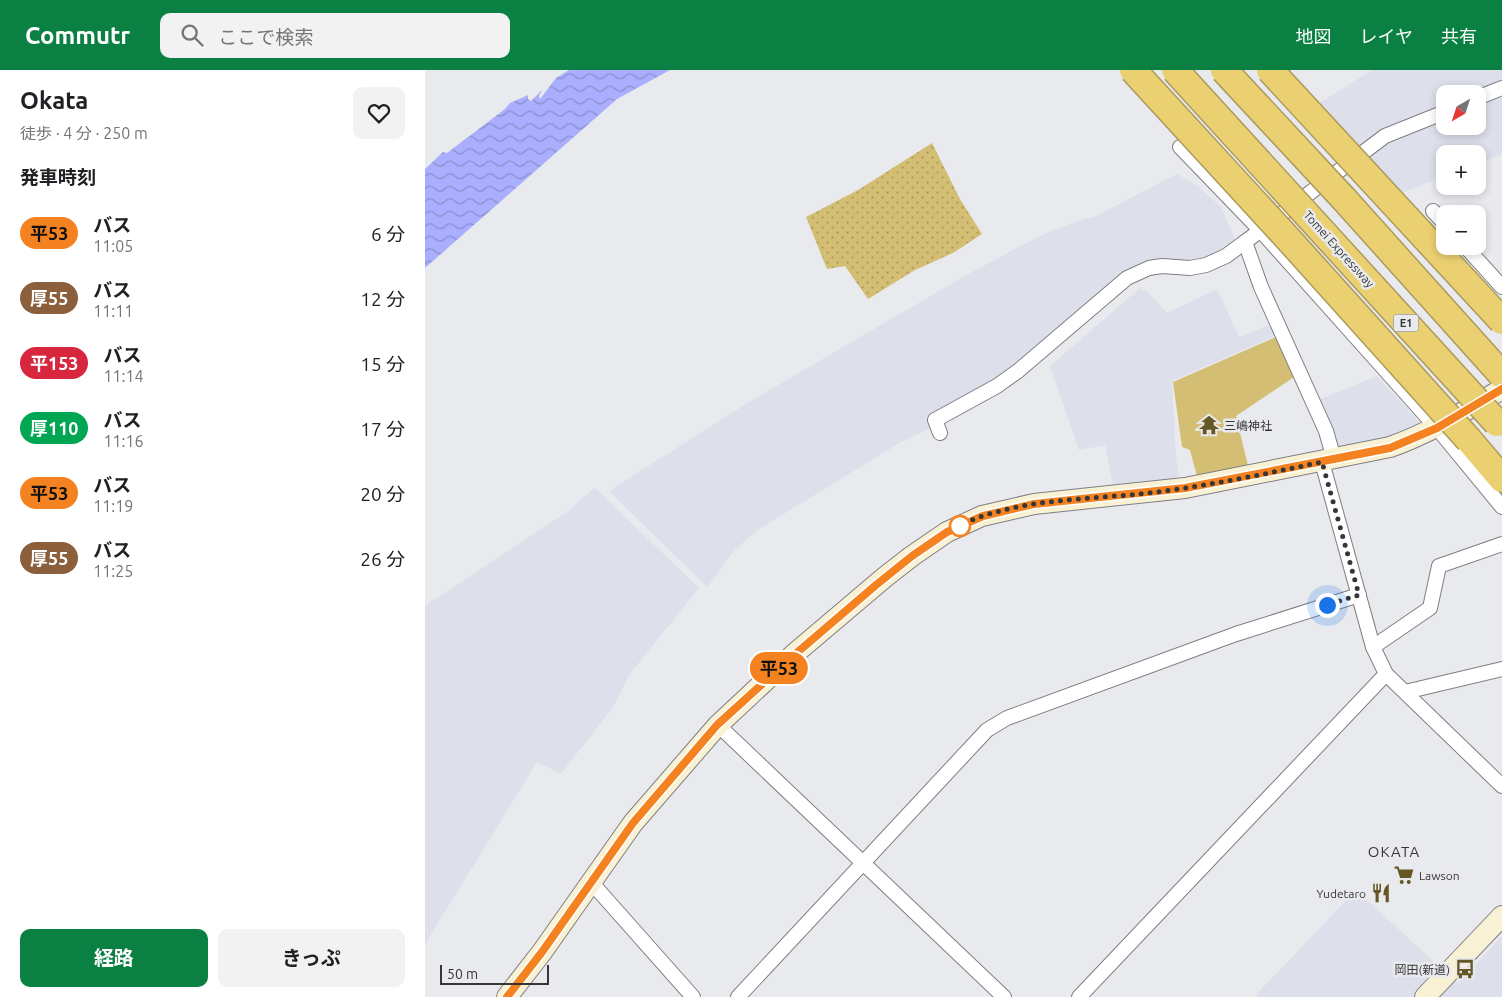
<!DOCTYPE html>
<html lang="ja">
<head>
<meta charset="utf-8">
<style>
	:root { --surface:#fff; --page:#f2f2f2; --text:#202124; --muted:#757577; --accent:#0b8043 }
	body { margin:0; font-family:Ubuntu,"Noto Sans JP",sans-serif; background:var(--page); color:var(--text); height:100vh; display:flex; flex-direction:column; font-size:19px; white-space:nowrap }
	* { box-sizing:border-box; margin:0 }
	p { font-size:16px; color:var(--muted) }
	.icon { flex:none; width:28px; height:28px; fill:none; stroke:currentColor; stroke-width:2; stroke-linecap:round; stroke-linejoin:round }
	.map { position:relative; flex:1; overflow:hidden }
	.sheet { display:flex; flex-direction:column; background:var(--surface); width:425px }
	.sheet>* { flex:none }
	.badge { padding:0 10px; border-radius:16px; font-size:18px; line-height:32px }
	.needle { width:32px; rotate:219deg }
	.buttons { position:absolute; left:1011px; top:15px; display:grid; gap:10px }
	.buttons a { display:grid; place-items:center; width:50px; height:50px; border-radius:10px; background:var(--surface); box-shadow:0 2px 8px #0003; font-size:25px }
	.scale { position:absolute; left:15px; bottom:12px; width:109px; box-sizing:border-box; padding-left:5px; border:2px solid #363637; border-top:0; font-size:14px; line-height:18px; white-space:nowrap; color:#363637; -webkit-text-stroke:4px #e9eaee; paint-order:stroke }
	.you { position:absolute; width:25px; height:25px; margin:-12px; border:4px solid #fff; border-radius:50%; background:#1a73e8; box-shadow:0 0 0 8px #1a73e833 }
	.map>.badge { position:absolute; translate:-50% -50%; box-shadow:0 0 0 2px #fff }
	h2 { padding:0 20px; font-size:19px; line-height:45px }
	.round { display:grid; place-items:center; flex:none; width:52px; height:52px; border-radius:10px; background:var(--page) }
	.headline { display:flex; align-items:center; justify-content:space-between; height:85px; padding:0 20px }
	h1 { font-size:24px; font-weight:700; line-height:38px }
	.action { display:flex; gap:10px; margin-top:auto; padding:10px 20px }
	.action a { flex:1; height:58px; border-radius:10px; background:var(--accent); color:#fff; font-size:20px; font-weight:700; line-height:58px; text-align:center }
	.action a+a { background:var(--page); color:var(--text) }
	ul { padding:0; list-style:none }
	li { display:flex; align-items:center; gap:15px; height:65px; padding:0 20px }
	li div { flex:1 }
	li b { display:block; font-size:19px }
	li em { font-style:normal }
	li .badge { min-width:55px; font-weight:700; text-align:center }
	header { display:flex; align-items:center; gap:30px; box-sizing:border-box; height:70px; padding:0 25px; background:var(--accent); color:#fff }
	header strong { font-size:24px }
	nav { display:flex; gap:28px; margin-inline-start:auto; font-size:18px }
	.search { width:350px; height:45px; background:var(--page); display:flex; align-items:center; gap:12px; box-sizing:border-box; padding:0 18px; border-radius:10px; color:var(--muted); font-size:19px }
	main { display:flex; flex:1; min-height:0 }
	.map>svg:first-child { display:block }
</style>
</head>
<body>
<header>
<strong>Commutr</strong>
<div class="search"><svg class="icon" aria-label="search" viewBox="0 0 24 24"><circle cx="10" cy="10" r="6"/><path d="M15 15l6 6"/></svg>ここで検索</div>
<nav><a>地図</a><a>レイヤ</a><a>共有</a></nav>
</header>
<main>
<section class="sheet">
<div class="headline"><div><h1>Okata</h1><p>徒歩 · 4 分 · 250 m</p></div><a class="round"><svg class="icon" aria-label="heart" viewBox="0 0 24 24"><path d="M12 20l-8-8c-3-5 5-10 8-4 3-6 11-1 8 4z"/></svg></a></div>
<h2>発車時刻</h2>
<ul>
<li><span class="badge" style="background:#f58220;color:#111">平53</span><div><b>バス</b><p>11:05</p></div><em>6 分</em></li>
<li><span class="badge" style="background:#8b5e3c;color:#fff">厚55</span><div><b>バス</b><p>11:11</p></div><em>12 分</em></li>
<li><span class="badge" style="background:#d7263d;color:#fff">平153</span><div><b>バス</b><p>11:14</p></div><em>15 分</em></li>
<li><span class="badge" style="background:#00a651;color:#fff">厚110</span><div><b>バス</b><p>11:16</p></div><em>17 分</em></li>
<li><span class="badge" style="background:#f58220;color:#111">平53</span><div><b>バス</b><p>11:19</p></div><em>20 分</em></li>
<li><span class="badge" style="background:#8b5e3c;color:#fff">厚55</span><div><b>バス</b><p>11:25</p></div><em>26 分</em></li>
</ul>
<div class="action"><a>経路</a><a>きっぷ</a></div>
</section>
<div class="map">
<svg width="1077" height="927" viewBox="0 0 1077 927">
	<defs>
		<pattern id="grass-dots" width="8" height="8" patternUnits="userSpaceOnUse" patternTransform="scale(1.25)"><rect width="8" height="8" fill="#d3be73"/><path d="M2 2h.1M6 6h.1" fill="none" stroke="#ac9b5f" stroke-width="1.8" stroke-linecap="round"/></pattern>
		<pattern id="water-waves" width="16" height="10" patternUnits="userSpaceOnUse" patternTransform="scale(1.25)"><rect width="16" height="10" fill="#a9aefe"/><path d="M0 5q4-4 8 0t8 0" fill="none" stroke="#8a8ece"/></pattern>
	</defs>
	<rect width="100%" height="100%" fill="#e9eaee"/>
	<g fill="#dddfea" fill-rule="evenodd">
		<path d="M947,0H1077V84L1053,94L1052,84H1020V106L976,123L894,34L895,31H898ZM1020,24H1052V56H1020Z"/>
		<path d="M752,104L774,117L796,137L811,171L777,190L770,191H730L571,310L501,347L506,358L476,372L331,461L310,480L302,489L292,505L282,517L184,421L324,332L538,207L590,179L628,160L659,149L667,148Z"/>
		<path d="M715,218L724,223L742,243L792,219L814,267L846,254L850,266L747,311L751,387L755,414L689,420L680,375L654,380L625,296Z"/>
		<path d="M952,306L996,354L995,359L915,382L895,329Z"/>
		<path d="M170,418L274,518L204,605L188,637L136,704L112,692L0,874V536L145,440L153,431Z"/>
		<path d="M931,820L1033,914L1077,866V927H829Z"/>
	</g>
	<path fill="url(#grass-dots)" d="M507,73L535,129L557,164L528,183L490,200L443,229L420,196L402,199L381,147L433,120Z"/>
	<path fill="#d3be73" d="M851,267L869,307L811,346L824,400L773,410L765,380L757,377L748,312Z"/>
	<path fill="url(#water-waves)" d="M144,0H245L192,29L0,198V99L18,82L22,83L80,39L85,33L103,25V29L106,31L117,20L114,26L115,29L131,8Z"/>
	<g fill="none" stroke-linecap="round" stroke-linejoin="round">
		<defs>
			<g id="street">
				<path d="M1052,28L1077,18"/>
				<path d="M755,77L836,161L1012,358L1077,437"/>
				<path d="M1008,141L1020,154"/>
				<path d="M1040,176L1077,217"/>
				<path d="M515,363L510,350L572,316L593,301L702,208L724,198L737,196L765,198L781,195L801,186L820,172"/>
				<path d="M909,389L901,361L836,217L820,172L960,66L1020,42"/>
				<path d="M897,392L948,577L961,604L1077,716"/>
				<path d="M948,577L1005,538L1014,496L1077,474"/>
				<path d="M980,622L1077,599"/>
				<path d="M293,655L579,927"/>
				<path d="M166,812L268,927"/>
				<path d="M313,927L562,660L582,648L811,564L934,525"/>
				<path d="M654,927L961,604"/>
			</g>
			<g id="secondary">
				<path d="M82,927L117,882L208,753L293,655L368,585L460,507L487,486L522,462L557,446L609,434L760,418L965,377C1005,363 1040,341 1077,319"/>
				<path d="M1000,927L1077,846"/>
			</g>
			<g id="highway">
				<path d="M919,129L1077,305"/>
				<path d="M1044,370L1077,409"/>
			</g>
		</defs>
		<use href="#street" stroke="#7f7f83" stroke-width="16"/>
		<use href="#secondary" stroke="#7f7f83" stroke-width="22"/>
		<use href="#highway" stroke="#ac9a5d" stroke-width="29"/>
		<use href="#street" stroke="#fff" stroke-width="14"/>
		<use href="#secondary" stroke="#f9f1d4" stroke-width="20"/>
		<use href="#highway" stroke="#ebd071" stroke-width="26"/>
		<defs>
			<g id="highway-bridge">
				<path d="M708,0L866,172L1044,370"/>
				<path d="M750,0L1072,353"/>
				<path d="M799,0L919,129"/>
				<path d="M845,0L1077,251"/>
			</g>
		</defs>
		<use href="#highway-bridge" stroke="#ac9a5d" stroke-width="29" stroke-linecap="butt"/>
		<use href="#highway-bridge" stroke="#ebd071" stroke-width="26"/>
	</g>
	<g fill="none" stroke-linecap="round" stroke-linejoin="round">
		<defs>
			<path id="line" d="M82,927L117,882L208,753L292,655L368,586L451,515L487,486L522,462L558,446L609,434L760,418L965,378L1012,358L1077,319"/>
		</defs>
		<use href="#line" stroke="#fff" stroke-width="11"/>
		<use href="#line" stroke="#f58220" stroke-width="8"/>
		<path stroke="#363637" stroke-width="5" stroke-dasharray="0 9" d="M535,456H533C592,428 660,430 724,423C782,416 840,404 897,392L934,525L902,535"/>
	</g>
	<defs>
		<symbol id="temple-bare" viewBox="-9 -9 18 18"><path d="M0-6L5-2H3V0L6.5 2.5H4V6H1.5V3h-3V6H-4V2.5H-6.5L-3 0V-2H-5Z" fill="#655825" stroke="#e9eaee" stroke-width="2.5" paint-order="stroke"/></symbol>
		<symbol id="supermarket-bare" viewBox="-9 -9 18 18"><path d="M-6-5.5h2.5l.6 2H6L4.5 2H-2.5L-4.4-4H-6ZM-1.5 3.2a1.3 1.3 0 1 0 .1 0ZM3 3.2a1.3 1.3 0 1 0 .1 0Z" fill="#655825" stroke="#e9eaee" stroke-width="2.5" paint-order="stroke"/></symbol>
		<symbol id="restaurant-bare" viewBox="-9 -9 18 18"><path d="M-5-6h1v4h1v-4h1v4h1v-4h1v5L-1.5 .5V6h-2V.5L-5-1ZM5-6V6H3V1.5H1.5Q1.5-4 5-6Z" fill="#655825" stroke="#e9eaee" stroke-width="2.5" paint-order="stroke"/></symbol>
		<symbol id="bus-bare" viewBox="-9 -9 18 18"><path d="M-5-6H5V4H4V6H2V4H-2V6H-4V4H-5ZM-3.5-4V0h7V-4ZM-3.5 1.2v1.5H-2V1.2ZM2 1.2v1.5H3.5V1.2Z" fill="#655825" stroke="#e9eaee" stroke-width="2.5" paint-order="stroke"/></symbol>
	</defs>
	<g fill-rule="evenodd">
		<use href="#temple-bare" x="770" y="341" width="28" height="28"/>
		<use href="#supermarket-bare" x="965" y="791" width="28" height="28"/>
		<use href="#restaurant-bare" x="942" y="809" width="28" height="28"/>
		<use href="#bus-bare" x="1026" y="885" width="28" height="28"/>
	</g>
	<circle fill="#fff" stroke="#f58220" stroke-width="2.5" cx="535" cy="456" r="10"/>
	<g text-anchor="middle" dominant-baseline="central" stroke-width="5" stroke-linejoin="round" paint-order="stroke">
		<rect fill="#e9eaee" stroke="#6c6c6e" stroke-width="1" x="968.5" y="244.5" width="25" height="17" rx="4"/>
		<g font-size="11" font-weight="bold" fill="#363637">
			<text x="981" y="253">E1</text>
		</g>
		<g font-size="12" fill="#363637" stroke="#e9eaee">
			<text transform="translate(914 179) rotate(48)">Tomei Expressway</text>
		</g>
		<g font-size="12" fill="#363637" stroke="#e9eaee" text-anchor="start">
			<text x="799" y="355">三嶋神社</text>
			<text x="994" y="805">Lawson</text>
			<text x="941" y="823" text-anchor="end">Yudetaro</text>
			<text x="1025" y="899" text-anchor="end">岡田(新道)</text>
		</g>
		<g font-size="15" letter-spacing="1" fill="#363637" stroke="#e9eaee">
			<text x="969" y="781">OKATA</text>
		</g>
	</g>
</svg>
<div class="buttons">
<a><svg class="needle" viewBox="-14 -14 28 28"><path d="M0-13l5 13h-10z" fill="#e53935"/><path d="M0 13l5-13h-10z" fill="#757577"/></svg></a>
<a>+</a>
<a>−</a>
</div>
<div class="scale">50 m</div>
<div class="you" style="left:902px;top:535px"></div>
<b class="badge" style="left:354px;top:598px;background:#f58220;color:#111">平53</b>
</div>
</main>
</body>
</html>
